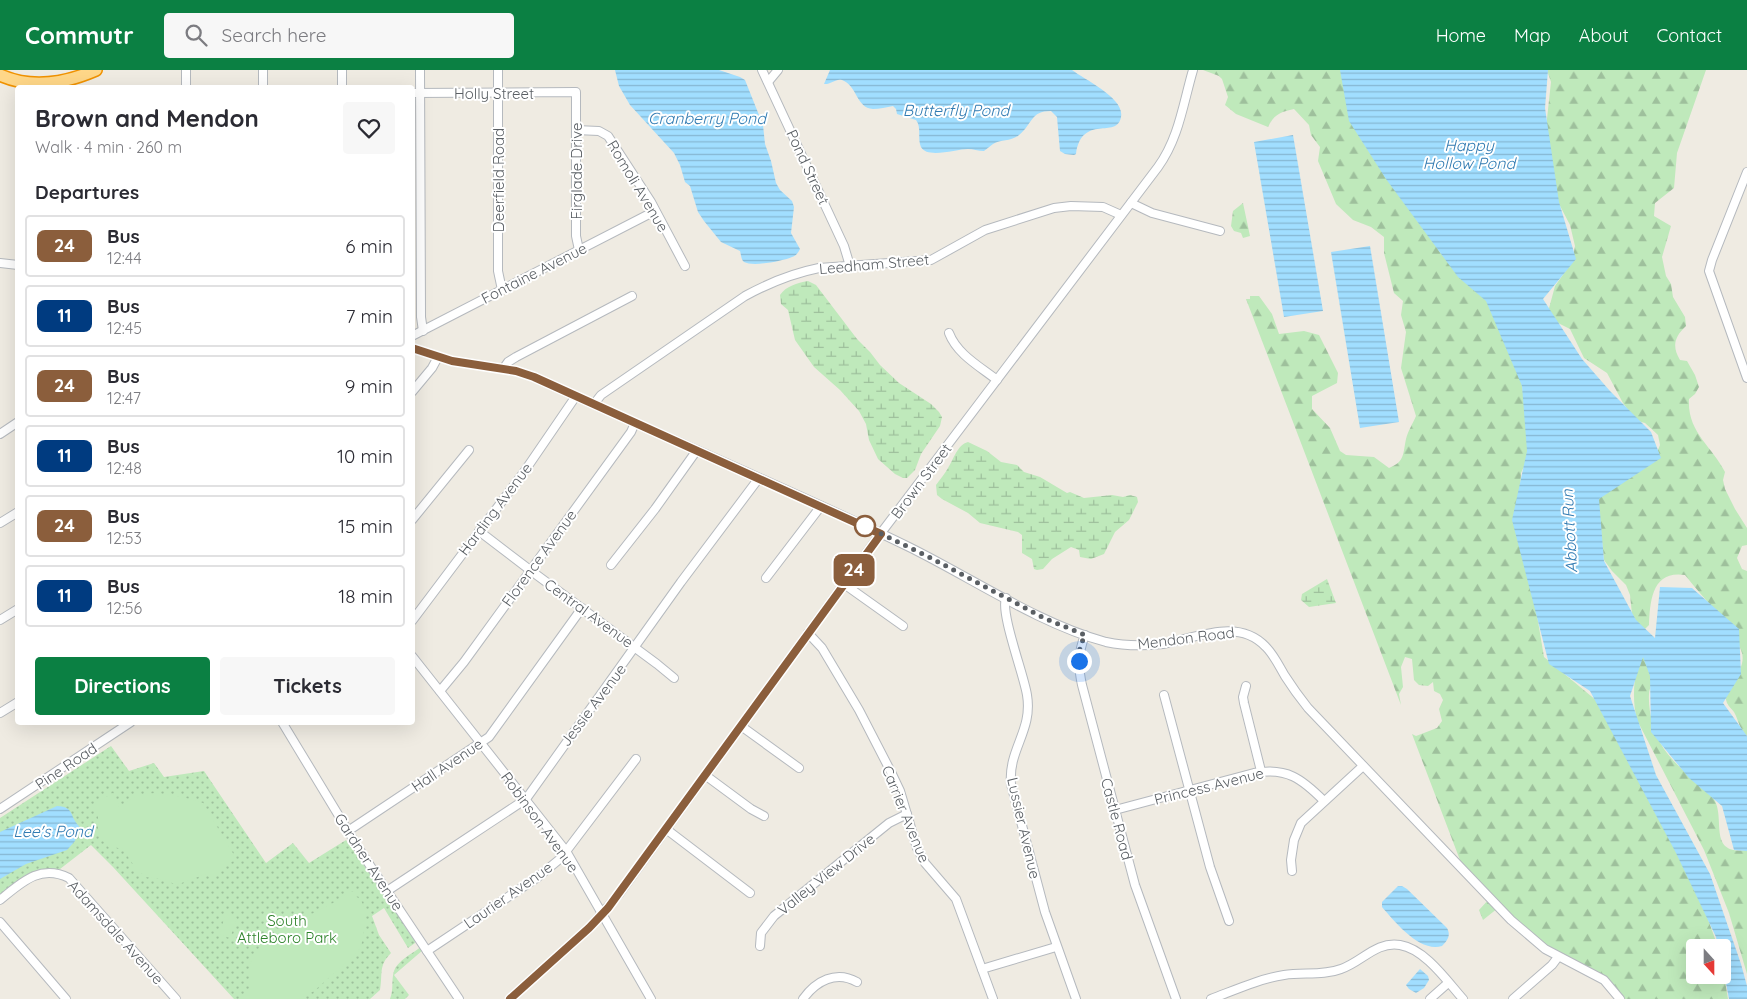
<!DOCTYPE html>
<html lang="en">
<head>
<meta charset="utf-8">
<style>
	:root { --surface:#fff; --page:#f7f7f7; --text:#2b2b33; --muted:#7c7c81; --line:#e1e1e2; --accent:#0b8043 }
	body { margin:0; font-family:Quicksand,sans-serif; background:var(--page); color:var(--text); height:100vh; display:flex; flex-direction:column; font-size:19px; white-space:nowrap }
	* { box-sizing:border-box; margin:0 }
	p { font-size:16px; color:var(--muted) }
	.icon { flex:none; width:28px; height:28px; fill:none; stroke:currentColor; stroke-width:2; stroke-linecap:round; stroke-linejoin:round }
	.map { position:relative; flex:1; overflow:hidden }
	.sheet { position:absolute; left:15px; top:15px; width:400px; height:640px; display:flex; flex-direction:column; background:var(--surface); border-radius:5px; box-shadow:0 5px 20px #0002 }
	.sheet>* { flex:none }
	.badge { padding:0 10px; border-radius:8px; font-size:18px; line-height:32px }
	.needle { width:32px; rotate:159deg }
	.buttons { position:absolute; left:1686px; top:869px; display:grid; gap:10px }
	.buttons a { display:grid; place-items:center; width:45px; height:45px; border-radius:5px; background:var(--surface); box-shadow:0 5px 20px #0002; font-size:25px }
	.you { position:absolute; width:25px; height:25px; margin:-12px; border:4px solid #fff; border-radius:50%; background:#1a73e8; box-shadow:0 0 0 8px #1a73e833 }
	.map>.badge { position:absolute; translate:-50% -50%; box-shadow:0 0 0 2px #fff }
	h2 { padding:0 20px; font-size:19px; line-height:45px }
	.round { display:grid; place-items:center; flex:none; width:52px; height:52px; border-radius:5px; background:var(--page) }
	.overview { display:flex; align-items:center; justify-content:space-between; height:85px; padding:0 20px }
	h1 { font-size:24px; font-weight:700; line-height:38px }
	.button { display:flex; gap:10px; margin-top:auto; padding:10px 20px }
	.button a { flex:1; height:58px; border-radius:5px; background:var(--accent); color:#fff; font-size:20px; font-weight:700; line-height:58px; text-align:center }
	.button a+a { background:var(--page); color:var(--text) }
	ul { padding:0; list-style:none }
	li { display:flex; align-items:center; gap:15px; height:62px; margin:0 10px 8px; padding:0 10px; border:2px solid var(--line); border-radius:5px }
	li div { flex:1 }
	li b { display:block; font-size:19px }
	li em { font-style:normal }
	li .badge { min-width:55px; font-weight:700; text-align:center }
	header { display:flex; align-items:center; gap:30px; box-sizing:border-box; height:70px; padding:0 25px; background:var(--accent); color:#fff }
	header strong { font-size:24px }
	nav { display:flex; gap:28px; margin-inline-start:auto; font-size:18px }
	.search { width:350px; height:45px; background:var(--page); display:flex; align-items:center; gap:12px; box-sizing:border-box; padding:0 18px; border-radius:5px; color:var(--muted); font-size:19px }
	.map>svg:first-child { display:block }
</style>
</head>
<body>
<header>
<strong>Commutr</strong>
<div class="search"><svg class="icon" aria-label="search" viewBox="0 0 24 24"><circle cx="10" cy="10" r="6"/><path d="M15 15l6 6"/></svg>Search here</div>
<nav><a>Home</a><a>Map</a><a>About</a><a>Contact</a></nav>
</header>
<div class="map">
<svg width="1747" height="929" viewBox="0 0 1747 929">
	<defs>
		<pattern id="grass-dots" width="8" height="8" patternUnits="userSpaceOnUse" patternTransform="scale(1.25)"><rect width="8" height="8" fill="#bfe9bb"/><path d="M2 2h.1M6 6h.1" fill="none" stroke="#9ec09c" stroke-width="1.8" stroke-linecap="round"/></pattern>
		<pattern id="forest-firs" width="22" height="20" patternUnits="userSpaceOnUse" patternTransform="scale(1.25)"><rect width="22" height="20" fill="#bfe9bb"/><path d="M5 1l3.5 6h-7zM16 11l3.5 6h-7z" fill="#9ec09c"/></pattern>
		<pattern id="wetland-marsh" width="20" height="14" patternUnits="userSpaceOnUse" patternTransform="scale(1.25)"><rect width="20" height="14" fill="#bfe9bb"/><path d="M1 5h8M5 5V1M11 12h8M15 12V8" fill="none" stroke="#9ec09c"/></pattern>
		<pattern id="water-rules" width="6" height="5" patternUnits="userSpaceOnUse" patternTransform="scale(1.25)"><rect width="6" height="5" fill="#a1deff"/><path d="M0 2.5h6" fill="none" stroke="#86b7d2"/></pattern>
	</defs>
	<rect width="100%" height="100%" fill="#efebe2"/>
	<g fill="url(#grass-dots)">
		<path d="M111,676L129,701L154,693L164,707L204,701L266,793L293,773L309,793L346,770L416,869L415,873L408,878L384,838L372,846L379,865L391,883C378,896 383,904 380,920L370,929H234L113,797L91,775L60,799H44L30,803L15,812L0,826V748Z"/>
		<path d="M421,877L423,880L394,905L409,925L405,929H390C394,919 391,911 394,901C397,891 413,883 421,877Z"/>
	</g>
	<g fill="url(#forest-firs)">
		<path d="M1203,0H1352L1437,178L1442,185L1482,220L1519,297L1532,379L1521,403L1520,422L1531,510L1544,587L1597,631L1700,827L1718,877L1695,878V905H1722L1723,899L1728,929H1620L1613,918L1559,886L1498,838L1483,850L1479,840L1490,828L1463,798L1412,664L1416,666L1437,658L1442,651L1439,639L1443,630L1440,624L1434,621L1433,612L1428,616L1419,615L1414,610L1412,589L1405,587L1401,597L1403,617L1399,624L1401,635L1246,229H1250V226H1259L1272,244L1279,264L1304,261L1319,265L1338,303L1337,313L1312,326V339L1330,358L1340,381L1346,385L1374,387L1389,398C1405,392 1403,383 1406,369C1408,361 1413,353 1416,346L1401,298L1406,262L1401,245L1403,231L1394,223L1384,183V167L1371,157L1353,150L1336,134L1318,91L1320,77L1311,65L1309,55L1294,39C1281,42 1274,44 1268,57L1236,44L1225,35L1228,27L1222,9L1219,6Z"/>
		<path d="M1547,0H1706L1677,83L1674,118L1655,133L1654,146L1671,156L1662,187L1666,206L1671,214L1673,227L1685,247L1686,256C1674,267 1672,277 1680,290L1687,291L1695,305L1699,317L1695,324L1689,329C1687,362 1712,376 1725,402L1723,410L1725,419L1735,439L1747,458V475L1742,476L1737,488L1742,499L1747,501V666C1739,659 1739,651 1734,642C1732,639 1729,637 1727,633C1720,616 1747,604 1742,583C1737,563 1699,523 1685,505C1652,500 1650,531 1649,555L1645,559H1639L1632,544L1630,525L1626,515L1612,501L1604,490L1597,423L1655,387L1660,375L1658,365L1645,353L1641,352L1633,347L1623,333L1607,303L1584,288L1570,259L1556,252L1548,242L1555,216L1572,192L1575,176L1570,155L1558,132L1544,76L1551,12Z"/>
		<path d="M1243,133L1250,166L1243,168L1241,163L1234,161L1231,156L1233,141Z"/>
		<path d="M1645,575C1647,587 1652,601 1651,613C1651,617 1649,620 1649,624C1648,642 1654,664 1664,679C1674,693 1687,704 1699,715C1704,720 1712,725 1715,731C1725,751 1708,785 1747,780V904L1729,843L1704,780L1637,650C1631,627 1634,597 1645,575Z"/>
	</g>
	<g fill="url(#wetland-marsh)">
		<path d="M808,211L816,215L857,269L870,282L880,295L899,313L931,334L939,342L942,347L940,356L921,384L915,400L907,408H903L895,404L878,389L869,370L866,354L859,341L840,320L814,297L795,270L788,240L781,234L780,225C786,216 797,213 808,211Z"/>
		<path d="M968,372L987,381L1001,392L1017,395L1024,402L1040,407L1067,423L1070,422L1084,428L1112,425L1123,427L1130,425L1137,427L1138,432L1129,450L1115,462L1104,484L1091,489L1080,487L1079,480L1071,477L1052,489L1043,499L1037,500L1034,499L1032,489L1022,483V465L1018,462L980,453L968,443L942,429L937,425L936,415C940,409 945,404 948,398C954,389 957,375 968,372Z"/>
		<path d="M1327,509L1336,533L1309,537L1301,530L1302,524Z"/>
	</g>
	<g fill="#bfe9bb">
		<path d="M113,723L119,734L118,735L120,738C125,735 130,729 136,726C154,719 185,727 203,733L234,785L233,791L213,806L209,807L206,804L176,815L166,810L146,807L136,799L123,779L113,777L110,779L98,765V746L92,735Z"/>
		<path d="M354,821L355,826L360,829L367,842L364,849L365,856L362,872L358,882L314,921L299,929H246V926L249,924V895L261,875L286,857L333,833L347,823Z"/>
		<path d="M225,844L237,848L230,868L220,865Z"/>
	</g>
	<g fill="url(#water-rules)">
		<path d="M615,0H719L740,7L745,10L763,55L765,74L771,91L776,113L780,120L792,131L794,137L791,163L800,179C798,183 796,186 792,187C783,191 753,197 744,192C741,190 741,184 740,181L721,172L704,151L698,142L690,116L685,112L680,95L674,83L630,35L619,16Z"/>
		<path d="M830,0H1072C1085,10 1125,28 1121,47C1117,70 1082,43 1076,84L1074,85L1065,84L1060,81L1057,47L1051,41C1030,41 1033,54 1019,65C1011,72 1001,69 993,74C990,76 987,79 984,81C978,81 973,79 968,79C957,79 927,89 921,77C917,68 922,58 916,50L897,44L896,39L893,36C887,37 879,39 873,39C856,38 857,15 842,10C836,8 830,15 824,14Z"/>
		<path d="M1340,0H1548L1545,38L1559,132L1576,189L1543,229L1582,289L1610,321L1651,362L1661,388L1599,429L1604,491L1636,550L1655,568L1660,517L1692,518L1739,559L1741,604L1723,633L1747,666V781L1734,780L1722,736L1689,708L1651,662L1650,606L1643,587L1630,626L1656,705L1710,804L1741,894L1747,916V929H1729L1723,898L1722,878L1718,877L1716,867L1676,783L1590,621L1549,594L1512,450L1527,381L1522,316L1486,231L1458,207L1386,109L1349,51Z"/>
		<path d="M1293,65L1323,241L1284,247L1254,72Z"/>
		<path d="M1370,176L1399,352L1360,358L1331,182Z"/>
		<path d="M57,736C75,737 69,746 79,756L75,771L67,780L26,794L0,809V762Z"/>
		<path d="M1398,816H1402L1407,819L1447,858C1451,865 1448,870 1442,876C1420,883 1395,852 1382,837V832Z"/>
		<path d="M1420,899L1428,906L1429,910L1424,918L1416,923L1409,919L1406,915Z"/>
	</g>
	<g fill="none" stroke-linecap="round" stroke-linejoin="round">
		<defs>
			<g id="minor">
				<path d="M186,0V18"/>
				<path d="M263,0V18"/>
				<path d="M342,0V18"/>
				<path d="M420,0L421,247L423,261"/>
				<path d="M498,0V201L502,220"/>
				<path d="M762,0L844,176L850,196"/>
				<path d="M768,12L778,0"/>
				<path d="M412,23L576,22V166L579,180"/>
				<path d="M576,60L599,61L608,66L651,132L685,196"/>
				<path d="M1747,102L1712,190L1709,201L1747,308"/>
				<path d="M1131,133L1152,143L1220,161"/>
				<path d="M0,193L18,195"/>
				<path d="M949,263C957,284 979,296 997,310"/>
				<path d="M412,266L655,141"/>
				<path d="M412,278L452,291L516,301L534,307C659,365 786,417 909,477C972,508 1039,554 1106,572C1125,576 1144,576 1163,574C1197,568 1238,547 1266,577C1274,585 1279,596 1285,606C1292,617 1300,628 1308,638L1511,850L1545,879L1604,910L1620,929"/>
				<path d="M503,299L508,292L516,287L632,226"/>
				<path d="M412,322L432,298L438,287"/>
				<path d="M594,334L601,325L745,226C767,214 794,203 819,198L931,190L985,160L1054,138L1071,136L1103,137L1121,145"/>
				<path d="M0,364L18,352"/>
				<path d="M412,450L469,380"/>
				<path d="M0,453L18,442"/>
				<path d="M479,461L530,500L657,594L674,608"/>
				<path d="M611,495L655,439L697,380"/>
				<path d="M766,508L821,436"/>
				<path d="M844,514L903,556"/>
				<path d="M1006,528C1000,543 1024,605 1027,625C1033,661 1008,679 1011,714L1045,842L1076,929"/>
				<path d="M0,550L18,539"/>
				<path d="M412,551L524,402L576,326"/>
				<path d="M808,563L822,578L859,640L890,700L900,721L917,778L925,793L956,829L993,929"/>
				<path d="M1085,565C1078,583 1078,597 1082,615L1135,815L1176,929"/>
				<path d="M412,586L566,781L651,929"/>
				<path d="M1246,616L1243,627L1244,633L1261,701"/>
				<path d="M440,621L464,592L631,362L635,353"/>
				<path d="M1164,625L1210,797L1229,851"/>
				<path d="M0,643L18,632"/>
				<path d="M282,652L359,779L459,929"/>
				<path d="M741,656L799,698"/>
				<path d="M705,705L751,739L764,746"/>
				<path d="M0,739L131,652"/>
				<path d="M1115,740L1254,703C1287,697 1302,709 1324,731"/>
				<path d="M666,759L750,823"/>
				<path d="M348,761L489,667L582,538"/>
				<path d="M1292,801L1291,790L1294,770L1301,753L1363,696"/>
				<path d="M387,821L526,729L681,512L759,408"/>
				<path d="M0,830C22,812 40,794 69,808L176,929"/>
				<path d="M0,852L66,929"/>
				<path d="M760,876L761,863L774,846L889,753L907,744"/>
				<path d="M427,881L538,807L561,788L636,689"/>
				<path d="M982,899L1056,877"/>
				<path d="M510,929L589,858L619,824L881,463L1158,97C1179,68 1183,34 1193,0"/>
				<path d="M803,929C816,911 836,900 857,912"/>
				<path d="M1211,929C1235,920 1259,909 1284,905C1303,902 1323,906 1341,899C1362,892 1376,871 1400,875C1425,879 1447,911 1463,929"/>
				<path d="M1430,929L1448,913"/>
				<path d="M1513,929L1552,895L1558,887"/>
			</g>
			<path id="highway" d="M0,5C31,19 66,13 96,0"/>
		</defs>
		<use href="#minor" stroke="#b5b9be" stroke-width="10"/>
		<use href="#highway" stroke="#f09200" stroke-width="14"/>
		<use href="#minor" stroke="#fff" stroke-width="8"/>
		<use href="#highway" stroke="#ffd788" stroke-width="11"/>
	</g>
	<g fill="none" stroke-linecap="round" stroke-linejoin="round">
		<defs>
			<path id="line" d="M412,278L452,291L516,301L534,307L881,464L608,838L589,858L510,929"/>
		</defs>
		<use href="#line" stroke="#fff" stroke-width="11"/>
		<use href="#line" stroke="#8b5e3c" stroke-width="8"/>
		<path stroke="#5a5f64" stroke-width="5" stroke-dasharray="0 9" d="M865,456L929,487L1044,548L1085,565L1080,577L1079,591"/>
	</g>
	<circle fill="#fff" stroke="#8b5e3c" stroke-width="2.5" cx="865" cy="456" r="10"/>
	<g text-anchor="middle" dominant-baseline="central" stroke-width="4" stroke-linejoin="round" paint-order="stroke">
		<g font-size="15" fill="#5a5f64" stroke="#fff">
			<text x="494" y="23">Holly Street</text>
			<text transform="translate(808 97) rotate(65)">Pond Street</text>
			<text transform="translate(576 101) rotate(-90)">Firglade Drive</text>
			<text transform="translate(498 110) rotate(-90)">Deerfield Road</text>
			<text transform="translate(638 116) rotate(59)">Romoli Avenue</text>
			<text transform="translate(874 194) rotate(-5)">Leedham Street</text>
			<text transform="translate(534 203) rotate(-27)">Fontaine Avenue</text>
			<text transform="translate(921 411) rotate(-53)">Brown Street</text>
			<text transform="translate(495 439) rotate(-53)">Harding Avenue</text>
			<text transform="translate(539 488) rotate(-54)">Florence Avenue</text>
			<text transform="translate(589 543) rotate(36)">Central Avenue</text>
			<text transform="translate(1186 568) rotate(-7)">Mendon Road</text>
			<text transform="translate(593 635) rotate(-53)">Jessie Avenue</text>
			<text transform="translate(447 695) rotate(-34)">Hall Avenue</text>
			<text transform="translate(66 696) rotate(-34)">Pine Road</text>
			<text transform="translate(1209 716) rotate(-14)">Princess Avenue</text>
			<text transform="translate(906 744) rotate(68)">Carrier Avenue</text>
			<text transform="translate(1117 749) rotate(75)">Castle Road</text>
			<text transform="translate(540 752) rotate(54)">Robinson Avenue</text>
			<text transform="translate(1024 758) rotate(77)">Lussier Avenue</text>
			<text transform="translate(369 792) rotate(57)">Gardner Avenue</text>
			<text transform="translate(826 804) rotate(-39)">Valley View Drive</text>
			<text transform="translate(508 825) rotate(-35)">Laurier Avenue</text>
			<text transform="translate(116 862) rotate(48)">Adamsdale Avenue</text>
		</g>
		<g font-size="15" fill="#2e832b" stroke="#fff">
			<text x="287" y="850">South<tspan x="287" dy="17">Attleboro Park</tspan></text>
		</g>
		<g font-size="16" font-style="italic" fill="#317bb2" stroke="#fff">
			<text x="956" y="40">Butterfly Pond</text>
			<text x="707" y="48">Cranberry Pond</text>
			<text x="1469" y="75">Happy<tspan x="1469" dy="18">Hollow Pond</tspan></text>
			<text transform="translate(1569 461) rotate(-93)">Abbott Run</text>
			<text x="53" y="761">Lee's Pond</text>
		</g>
	</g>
</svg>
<div class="buttons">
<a><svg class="needle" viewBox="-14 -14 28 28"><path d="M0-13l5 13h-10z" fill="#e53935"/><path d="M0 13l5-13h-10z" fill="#7c7c81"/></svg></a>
</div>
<div class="you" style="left:1079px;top:591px"></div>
<b class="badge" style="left:854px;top:500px;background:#8b5e3c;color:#fff">24</b>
<section class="sheet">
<div class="overview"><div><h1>Brown and Mendon</h1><p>Walk · 4 min · 260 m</p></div><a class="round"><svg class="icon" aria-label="heart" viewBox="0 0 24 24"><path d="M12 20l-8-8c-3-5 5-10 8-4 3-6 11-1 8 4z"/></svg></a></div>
<h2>Departures</h2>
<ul>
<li><span class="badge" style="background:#8b5e3c;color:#fff">24</span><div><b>Bus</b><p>12:44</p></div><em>6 min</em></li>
<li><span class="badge" style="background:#003b80;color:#fff">11</span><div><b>Bus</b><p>12:45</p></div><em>7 min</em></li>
<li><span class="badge" style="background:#8b5e3c;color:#fff">24</span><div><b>Bus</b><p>12:47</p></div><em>9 min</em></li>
<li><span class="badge" style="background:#003b80;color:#fff">11</span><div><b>Bus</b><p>12:48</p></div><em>10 min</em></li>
<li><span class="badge" style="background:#8b5e3c;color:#fff">24</span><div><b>Bus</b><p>12:53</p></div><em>15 min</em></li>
<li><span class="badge" style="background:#003b80;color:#fff">11</span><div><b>Bus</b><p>12:56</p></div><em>18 min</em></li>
</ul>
<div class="button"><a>Directions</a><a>Tickets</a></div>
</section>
</div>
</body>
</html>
